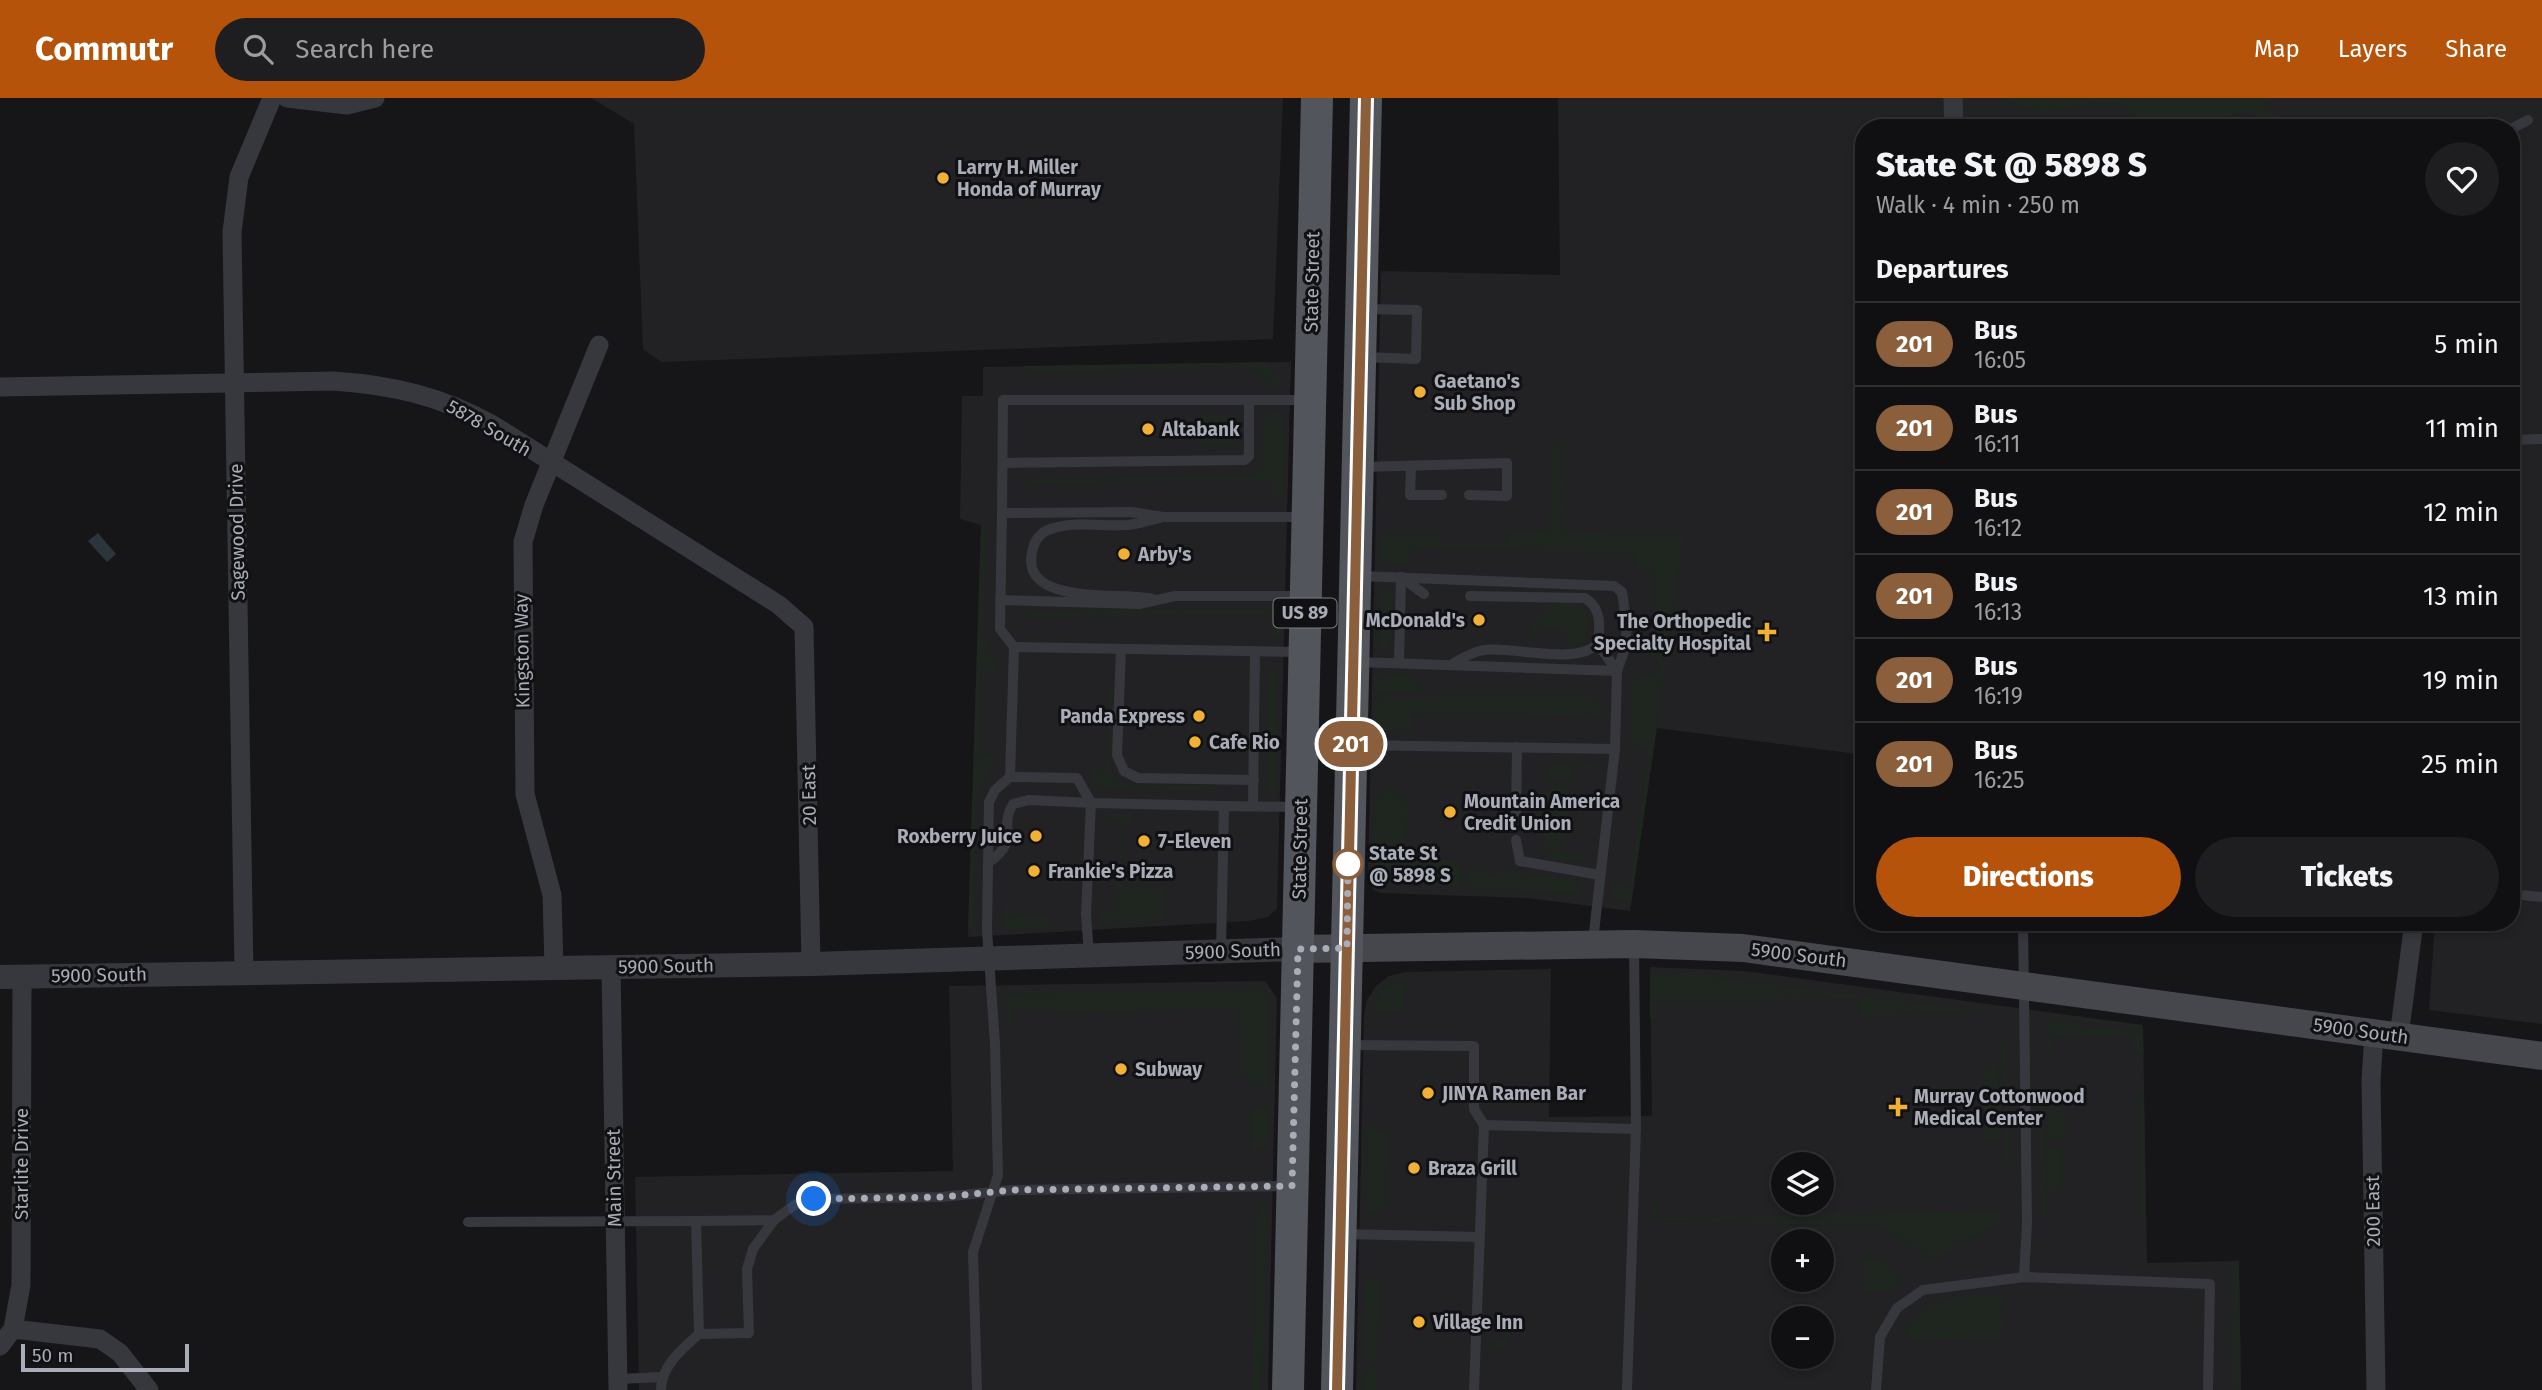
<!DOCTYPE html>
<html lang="en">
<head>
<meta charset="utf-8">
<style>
	:root { --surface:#101012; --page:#1e1e20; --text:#f1f3f6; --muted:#9c9d9f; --line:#303032; --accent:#b45309 }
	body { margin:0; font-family:"Fira Sans",sans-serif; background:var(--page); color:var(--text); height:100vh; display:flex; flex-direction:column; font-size:26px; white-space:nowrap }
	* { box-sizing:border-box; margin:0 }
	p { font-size:23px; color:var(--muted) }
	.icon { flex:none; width:38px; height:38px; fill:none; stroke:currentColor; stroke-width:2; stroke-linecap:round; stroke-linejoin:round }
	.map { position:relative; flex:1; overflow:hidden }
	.sheet { position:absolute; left:1855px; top:21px; width:665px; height:812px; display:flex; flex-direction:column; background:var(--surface); border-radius:28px; box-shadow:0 4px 10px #0003,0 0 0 2px var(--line) }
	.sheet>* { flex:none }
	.badge { padding:0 14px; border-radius:23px; font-size:24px; line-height:46px }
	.fabs { position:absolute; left:1771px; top:1054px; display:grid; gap:14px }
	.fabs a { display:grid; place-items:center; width:63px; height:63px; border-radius:50%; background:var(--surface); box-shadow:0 4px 10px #0003,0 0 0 2px var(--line); font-size:35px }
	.scale { position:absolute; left:21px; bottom:18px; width:168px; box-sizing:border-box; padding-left:7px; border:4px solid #a8adb8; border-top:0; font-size:19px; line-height:24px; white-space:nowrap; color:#a8adb8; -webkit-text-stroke:5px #111113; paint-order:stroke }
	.you { position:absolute; width:35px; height:35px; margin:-18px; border:5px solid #fff; border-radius:50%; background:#1a73e8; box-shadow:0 0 0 10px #1a73e833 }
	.map>.badge { position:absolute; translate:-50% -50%; box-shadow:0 0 0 4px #fff }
	h2 { padding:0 21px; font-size:26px; line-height:63px }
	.round { display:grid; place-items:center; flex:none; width:74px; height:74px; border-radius:37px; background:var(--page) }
	.summary { display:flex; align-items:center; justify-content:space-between; height:119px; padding:0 21px }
	h1 { font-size:33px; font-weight:800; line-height:52px }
	.button { display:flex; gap:14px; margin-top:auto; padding:14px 21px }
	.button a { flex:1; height:80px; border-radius:42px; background:var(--accent); color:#fff; font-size:28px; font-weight:800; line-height:80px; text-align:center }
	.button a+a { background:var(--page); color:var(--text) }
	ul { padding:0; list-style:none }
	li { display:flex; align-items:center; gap:21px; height:84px; padding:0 21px; border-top:2px solid var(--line) }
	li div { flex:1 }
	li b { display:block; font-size:26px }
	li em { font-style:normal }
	li .badge { min-width:77px; font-weight:700; text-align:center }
	header { display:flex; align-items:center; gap:42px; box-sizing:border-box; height:98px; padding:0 35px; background:var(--accent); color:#fff }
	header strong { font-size:33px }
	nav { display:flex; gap:38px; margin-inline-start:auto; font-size:24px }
	.search { width:490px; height:63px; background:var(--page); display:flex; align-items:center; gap:18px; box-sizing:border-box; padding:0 24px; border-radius:38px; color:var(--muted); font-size:26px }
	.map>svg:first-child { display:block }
</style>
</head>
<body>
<header>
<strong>Commutr</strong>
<div class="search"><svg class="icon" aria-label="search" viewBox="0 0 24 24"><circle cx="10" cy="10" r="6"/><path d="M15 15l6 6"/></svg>Search here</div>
<nav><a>Map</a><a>Layers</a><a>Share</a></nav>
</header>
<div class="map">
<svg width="2542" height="1292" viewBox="0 0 2542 1292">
	<rect width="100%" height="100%" fill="#161618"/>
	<g fill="#222225" fill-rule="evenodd">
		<path d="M591,0H1283L1273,241L661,264L643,251L634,26Z"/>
		<path d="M1558,0H2542V926L2429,912L2435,824H2511V30H1864V657L1657,630L1630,813L1527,800L1381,795L1373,792L1368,780L1381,173L1560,177Z"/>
		<path d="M1291,264L1277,810L1268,819L1248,823L968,839L981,427L960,421L962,298H983V269Z"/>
		<path d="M1650,869L1744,873L2143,927L2147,1165L2239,1163L2241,1292H1356L1364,917L1367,902L1376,888L1389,878L1405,874L1551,871L1549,1019L1652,1018ZM1783,1066H1822V1104H1783ZM1783,1143H1822V1181H1783ZM1783,1220H1822V1258H1783Z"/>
		<path d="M1265,883L1277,900L1268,1292H639L635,1079L953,1073L949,888Z"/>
	</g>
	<g fill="#1e261f">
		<path d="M2007,0H2267L2268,9L2300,30H2265L2250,13C2224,18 2203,29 2176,30C2166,30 2149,25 2139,20C2130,15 2122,5 2111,5C2078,4 2034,27 2007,0Z"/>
		<path d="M1266,264L1280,282V288H1271L1252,271L1027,274L1024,268Z"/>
		<path d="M1270,315H1280L1285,325L1283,399L1276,402L1273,401V382L1036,386L1024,384L1028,381L1255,376L1262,370L1264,320Z"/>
		<path d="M1200,316L1236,318L1235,347L1200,348Z"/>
		<path d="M1551,344H1562L1563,433L1684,438L1631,806L1610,801L1613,786L1630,787L1649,651L1636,649L1632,645L1633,579L1659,575V558L1634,555L1653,542L1655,478L1651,469L1637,475L1636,455L1417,450L1409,455L1412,468L1380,464L1381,437H1441V445L1505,446L1506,433H1550Z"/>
		<path d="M981,427H985L983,537L998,570L996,574H981L979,656L992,657L995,661L978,693L973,831H968Z"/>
		<path d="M1380,490L1393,494L1392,542L1387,550L1378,552Z"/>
		<path d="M1544,504C1564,505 1583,501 1590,524L1584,544L1576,549L1564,550L1570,537L1561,532L1540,531L1532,543L1531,522L1542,516Z"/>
		<path d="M1281,510L1280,541L1271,538V516L1027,520V511L1045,515L1085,511Z"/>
		<path d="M1271,573H1279L1276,693H1270L1266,689L1268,578Z"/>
		<path d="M1411,575L1424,594H1377V579Z"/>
		<path d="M1109,588H1114L1112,658H1107Z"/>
		<path d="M1451,595L1594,598L1602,602L1601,621L1590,615L1578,618L1412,615V629L1409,632H1382L1376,622L1377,598L1450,599Z"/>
		<path d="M1106,662H1111C1110,675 1115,682 1127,686L1220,688L1223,692L1101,690L1092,684L1090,676L1094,672H1106Z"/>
		<path d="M1553,664L1591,665L1598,673L1574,669L1571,682L1551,683L1545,678L1546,670Z"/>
		<path d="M1384,684L1409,708V721H1406L1405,761L1462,762L1461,789L1378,785L1373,774L1375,701L1384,697Z"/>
		<path d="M1551,689H1566L1570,692L1561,755L1587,758L1581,765L1555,762L1545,752V694Z"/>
		<path d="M1103,716H1131V727H1123L1122,788L1165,789L1164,822L1100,826L1101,814L1117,813L1120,722L1105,721Z"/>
		<path d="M1481,772L1493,777L1501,773L1575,781L1582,787L1581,797L1465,789L1466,775Z"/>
		<path d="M1010,804L1009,813L1013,817L1049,818V830H1004L1005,805Z"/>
		<path d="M1682,875L1993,914L1861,918L1860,900L1655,904V922L1650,920V876Z"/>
		<path d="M1404,880V913L1371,914L1383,891Z"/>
		<path d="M1263,891L1271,904L1269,988H1250L1249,979H1241L1240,910L1061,915V912H1013V928L1009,930L1007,926L1006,896Z"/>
		<path d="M2046,915L2143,927V930L2049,918Z"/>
		<path d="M2056,923L2143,935L2144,955L2134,956V938L2050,939V957H2047L2048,925Z"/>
		<path d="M2002,943L2007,946L2009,1063L2005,1067Z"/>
		<path d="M1983,968H1998L2000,1043L1984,1044Z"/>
		<path d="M2044,984L2046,1120L2041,1117L2039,988Z"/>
		<path d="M2144,999L2146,1121H2138V1001L2135,1000Z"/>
		<path d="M1269,1008L1268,1049L1251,1054L1250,1009Z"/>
		<path d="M2048,1009H2066L2067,1044H2049Z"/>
		<path d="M1368,1030L1389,1035L1385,1096L1388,1107H1384V1111H1377V1115H1366Z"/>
		<path d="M2062,1048L2063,1094H2049V1049Z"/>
		<path d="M1658,1101L1659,1119L2001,1113V1123L1935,1161C1917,1158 1902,1136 1878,1129L1655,1122L1652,1121V1105Z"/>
		<path d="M1262,1104H1267L1262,1292H1252L1256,1118Z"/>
		<path d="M1865,1158C1879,1161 1895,1166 1898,1182L1891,1194H1863Z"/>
		<path d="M2231,1163H2239L2241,1292H2233Z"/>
		<path d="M1364,1181L1381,1182L1377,1261H1363Z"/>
		<path d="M1956,1197H2003L2002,1243L1908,1241V1228L1926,1209Z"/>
		<path d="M1496,1214H1505L1509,1218L1508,1247L1505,1251L1494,1250L1491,1242H1504L1505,1223L1492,1222Z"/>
		<path d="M1375,1265H1378L1377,1292H1362V1275L1371,1272Z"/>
	</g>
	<path fill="#2c353c" d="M98,435L116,456L107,464L88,443Z"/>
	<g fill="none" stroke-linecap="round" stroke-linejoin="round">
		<g stroke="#37383d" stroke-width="10">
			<path d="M2511,31L2528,22"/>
			<path d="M1364,211L1417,212L1416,261L1364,259"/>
			<path d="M2511,342L2542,341"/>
			<path d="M1003,365L1245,362L1249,358V302"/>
			<path d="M1361,369L1507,365V398L1469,397"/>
			<path d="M1411,369L1410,397H1442"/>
			<path d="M1002,415L1003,302H1306"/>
			<path d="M1359,478L1614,488L1622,494L1627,529L1624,553L1617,573L1615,651"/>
			<path d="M1401,479L1424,496"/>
			<path d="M1153,501C1120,493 1012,510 1034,447C1037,438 1045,432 1054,430C1078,423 1103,429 1128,427C1139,426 1149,422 1160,420"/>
			<path d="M1000,502L1139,506L1175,498H1303"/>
			<path d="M1598,546L1617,573"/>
			<path d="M1014,549L1000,531L1002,415L1131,414L1164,419H1304"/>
			<path d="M1121,551L1117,657L1124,673L1138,680L1254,682"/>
			<path d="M1357,564L1617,573"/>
			<path d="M1399,564L1401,479"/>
			<path d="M1454,565C1461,561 1471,555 1479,553C1511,546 1572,569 1598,546C1600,529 1602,510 1585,500L1470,498"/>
			<path d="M1355,647L1615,651L1593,843"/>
			<path d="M1010,679L1077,680L1091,705L1224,708"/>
			<path d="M1253,708L1255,553"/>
			<path d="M1516,720L1517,649"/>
			<path d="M1516,742L1520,763L1600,777"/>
			<path d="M988,765C1023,740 997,732 1013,706L1029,702L1091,705L1086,816L1089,857"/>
			<path d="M2511,796L2542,799"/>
			<path d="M2023,824L2027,1125L2024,1179"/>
			<path d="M1221,853L1224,708L1298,709"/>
			<path d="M1349,947L1474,948V1011L1484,1027"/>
			<path d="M468,1124L696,1123"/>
			<path d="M1344,1136L1479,1139"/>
			<path d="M699,1236L749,1235L747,1171L753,1151L774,1122"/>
			<path d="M618,1281L661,1279"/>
			<path d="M661,1292C661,1268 682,1251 699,1236L696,1123L774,1122L796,1106L814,1101L941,1099L1013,1092L1288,1088"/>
			<path d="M977,1292L973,1154L998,1077L995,946L987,832L989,704L995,692L1010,679L1014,549L1300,554"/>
			<path d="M1474,1292L1484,1027L1636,1031"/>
			<path d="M1627,1292L1636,1031L1634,848"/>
			<path d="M1876,1292L1880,1239L1897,1210L1923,1192L2024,1179L2210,1186L2208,1292"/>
		</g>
		<g stroke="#37383d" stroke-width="19">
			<path d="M287,0L347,7L375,0"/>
			<path d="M1953,0L1954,30"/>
			<path d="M0,289L333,283C392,287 441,298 493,327L779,507L804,529L811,866"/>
			<path d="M611,869L618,1292"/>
			<path d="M554,870L552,797L525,696L523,444L534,407L599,247"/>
			<path d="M244,875L232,134L239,79L272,0"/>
			<path d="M2374,935L2371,982L2376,1292"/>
			<path d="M2399,938L2414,824"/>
			<path d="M13,1231L100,1241L120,1255L149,1292"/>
			<path d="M0,1248L13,1231L21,1187L22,878"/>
		</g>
		<path stroke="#37383d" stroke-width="24" d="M0,879L811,866L1298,851"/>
		<path stroke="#45474d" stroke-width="28" d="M1298,851L1634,846L1743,850L2542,958"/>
		<g stroke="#53555c" stroke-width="32">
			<path d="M1288,1292L1317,0"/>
			<path d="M1337,1292L1366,0"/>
		</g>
	</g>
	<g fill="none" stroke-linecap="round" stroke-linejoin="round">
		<defs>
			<path id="line" d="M1337,1292L1366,0"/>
		</defs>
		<use href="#line" stroke="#fff" stroke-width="16"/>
		<use href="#line" stroke="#8b5e3c" stroke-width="10"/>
		<path stroke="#a8adb8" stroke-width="7" stroke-dasharray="0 12.6" d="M814,1101L941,1099L1013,1092L1292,1088L1298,851L1347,850L1348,766"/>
	</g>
	<g fill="#f2b134" stroke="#111113" stroke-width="2.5">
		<circle cx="943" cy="80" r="7"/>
		<circle cx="1420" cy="294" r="7"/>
		<circle cx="1148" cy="331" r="7"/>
		<circle cx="1124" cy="456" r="7"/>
		<circle cx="1479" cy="522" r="7"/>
		<path d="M1763.5 523.5h7v7h7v7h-7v7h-7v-7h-7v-7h7z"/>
		<circle cx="1199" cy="618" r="7"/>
		<circle cx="1195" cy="644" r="7"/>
		<circle cx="1450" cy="714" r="7"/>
		<circle cx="1036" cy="738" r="7"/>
		<circle cx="1144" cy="743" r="7"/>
		<circle cx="1034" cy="773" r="7"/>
		<circle cx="1121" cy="971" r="7"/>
		<circle cx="1428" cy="995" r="7"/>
		<path d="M1894.5 998.5h7v7h7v7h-7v7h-7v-7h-7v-7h7z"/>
		<circle cx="1414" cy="1070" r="7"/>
		<circle cx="1419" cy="1224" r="7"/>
	</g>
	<circle fill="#fff" stroke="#8b5e3c" stroke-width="3.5" cx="1348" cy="766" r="14"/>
	<g text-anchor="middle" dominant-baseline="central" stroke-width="6" stroke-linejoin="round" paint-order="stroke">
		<rect fill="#111113" stroke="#7b7e86" stroke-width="2" x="1273.5" y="500.5" width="63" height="29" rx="5"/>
		<g font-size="18" font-weight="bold" fill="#a8adb8">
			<text x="1305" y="515">US 89</text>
		</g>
		<g font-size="19" font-weight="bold" fill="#a8adb8" stroke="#111113" text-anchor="start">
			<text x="957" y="69">Larry H. Miller<tspan x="957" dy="22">Honda of Murray</tspan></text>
			<text x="1434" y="283">Gaetano's<tspan x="1434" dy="22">Sub Shop</tspan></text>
			<text x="1162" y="331">Altabank</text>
			<text x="1138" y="456">Arby's</text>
			<text x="1465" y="522" text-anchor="end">McDonald's</text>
			<text x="1751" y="523" text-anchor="end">The Orthopedic<tspan x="1751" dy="22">Specialty Hospital</tspan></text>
			<text x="1185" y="618" text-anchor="end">Panda Express</text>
			<text x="1209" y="644">Cafe Rio</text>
			<text x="1464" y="703">Mountain America<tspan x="1464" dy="22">Credit Union</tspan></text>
			<text x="1022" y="738" text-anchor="end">Roxberry Juice</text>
			<text x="1158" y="743">7-Eleven</text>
			<text x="1048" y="773">Frankie's Pizza</text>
			<text x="1135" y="971">Subway</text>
			<text x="1442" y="995">JINYA Ramen Bar</text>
			<text x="1914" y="998">Murray Cottonwood<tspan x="1914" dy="22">Medical Center</tspan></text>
			<text x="1428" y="1070">Braza Grill</text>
			<text x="1433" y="1224">Village Inn</text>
		</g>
		<g font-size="19" fill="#a8adb8" stroke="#111113">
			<text transform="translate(1312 184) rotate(-89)">State Street</text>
			<text transform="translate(489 330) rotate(30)">5878 South</text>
			<text transform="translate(237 434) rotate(-91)">Sagewood Drive</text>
			<text transform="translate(522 553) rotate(-91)">Kingston Way</text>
			<text transform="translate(809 697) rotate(-91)">20 East</text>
			<text transform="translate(1300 751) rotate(-89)">State Street</text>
			<text transform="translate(1233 853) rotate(-2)">5900 South</text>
			<text transform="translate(1799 857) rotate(7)">5900 South</text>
			<text transform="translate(666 868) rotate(-1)">5900 South</text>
			<text transform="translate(99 877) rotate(-1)">5900 South</text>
			<text transform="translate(2361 933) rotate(8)">5900 South</text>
			<text transform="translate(21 1066) rotate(-90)">Starlite Drive</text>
			<text transform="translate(614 1080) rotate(-91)">Main Street</text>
			<text transform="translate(2373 1113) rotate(-91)">200 East</text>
		</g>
		<g font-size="19" font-weight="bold" fill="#a8adb8" stroke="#111113" text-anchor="start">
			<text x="1369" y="755">State St<tspan x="1369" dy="22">@ 5898 S</tspan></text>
		</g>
	</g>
</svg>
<div class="fabs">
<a><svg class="icon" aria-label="layers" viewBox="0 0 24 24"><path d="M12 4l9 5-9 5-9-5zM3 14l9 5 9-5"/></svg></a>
<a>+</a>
<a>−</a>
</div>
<div class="scale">50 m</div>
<div class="you" style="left:814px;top:1101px"></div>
<b class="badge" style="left:1351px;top:646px;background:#8b5e3c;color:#fff">201</b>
<section class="sheet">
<div class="summary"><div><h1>State St @ 5898 S</h1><p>Walk · 4 min · 250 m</p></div><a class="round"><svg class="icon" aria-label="heart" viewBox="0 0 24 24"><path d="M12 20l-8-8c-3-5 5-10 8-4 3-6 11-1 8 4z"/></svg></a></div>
<h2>Departures</h2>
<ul>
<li><span class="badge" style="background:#8b5e3c;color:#fff">201</span><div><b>Bus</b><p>16:05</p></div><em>5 min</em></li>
<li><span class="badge" style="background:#8b5e3c;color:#fff">201</span><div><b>Bus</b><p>16:11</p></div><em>11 min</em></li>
<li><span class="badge" style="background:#8b5e3c;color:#fff">201</span><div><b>Bus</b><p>16:12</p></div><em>12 min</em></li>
<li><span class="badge" style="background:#8b5e3c;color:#fff">201</span><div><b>Bus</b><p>16:13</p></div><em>13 min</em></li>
<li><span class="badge" style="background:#8b5e3c;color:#fff">201</span><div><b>Bus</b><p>16:19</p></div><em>19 min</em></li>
<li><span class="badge" style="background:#8b5e3c;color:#fff">201</span><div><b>Bus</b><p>16:25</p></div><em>25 min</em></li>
</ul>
<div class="button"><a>Directions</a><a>Tickets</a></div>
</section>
</div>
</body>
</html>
